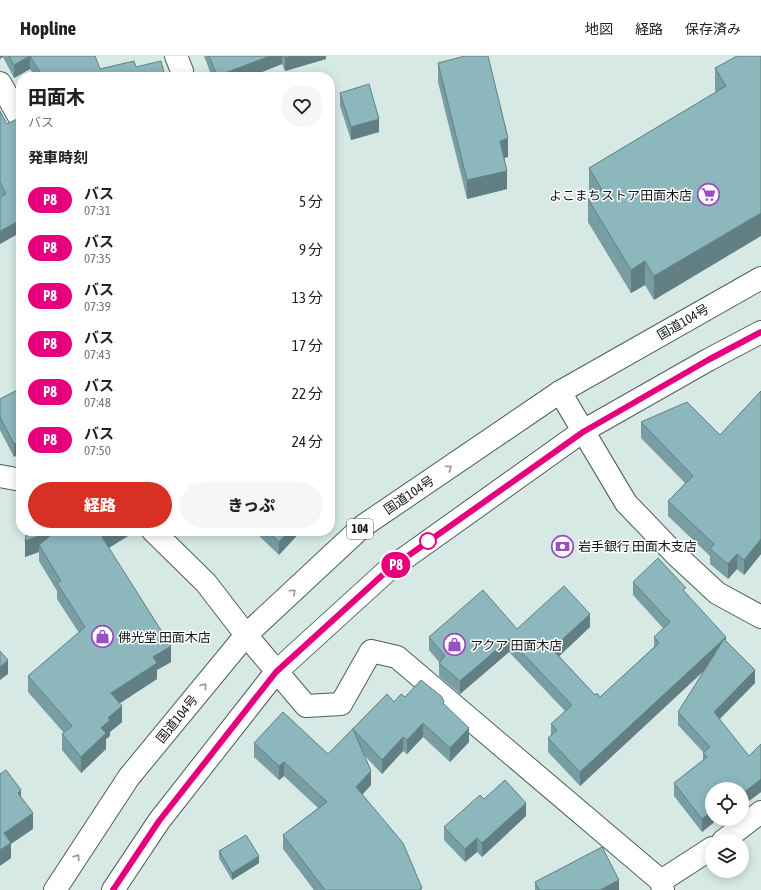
<!DOCTYPE html>
<html lang="ja">
<head>
<meta charset="utf-8">
<style>
	:root { --surface:#fff; --page:#f6f6f6; --text:#222; --muted:#767676; --line:#e0e0e0; --accent:#d93025 }
	body { margin:0; font-family:"Asap Condensed","Noto Sans JP",sans-serif; background:var(--page); color:var(--text); height:100vh; display:flex; flex-direction:column; font-size:15px; white-space:nowrap }
	* { box-sizing:border-box; margin:0 }
	p { font-size:13px; color:var(--muted) }
	.icon { flex:none; width:22px; height:22px; fill:none; stroke:currentColor; stroke-width:2; stroke-linecap:round; stroke-linejoin:round }
	.map { position:relative; flex:1; overflow:hidden }
	.sheet { position:absolute; left:16px; top:16px; width:319px; height:464px; display:flex; flex-direction:column; background:var(--surface); border-radius:16px; box-shadow:0 2px 10px #0003 }
	.sheet>* { flex:none }
	.badge { padding:0 8px; border-radius:13px; font-size:14px; line-height:26px }
	.tools { position:absolute; left:705px; top:726px; display:grid; gap:8px }
	.tools a { display:grid; place-items:center; width:44px; height:44px; border-radius:50%; background:var(--surface); box-shadow:0 2px 10px #0003; font-size:20px }
	.map>.badge { position:absolute; translate:-50% -50%; box-shadow:0 0 0 2px #fff }
	h2 { padding:0 12px; font-size:15px; line-height:36px }
	.round { display:grid; place-items:center; flex:none; width:42px; height:42px; border-radius:21px; background:var(--page) }
	.head { display:flex; align-items:center; justify-content:space-between; height:68px; padding:0 12px }
	h1 { font-size:19px; font-weight:800; line-height:30px }
	.action { display:flex; gap:8px; margin-top:auto; padding:8px 12px }
	.action a { flex:1; height:46px; border-radius:24px; background:var(--accent); color:#fff; font-size:16px; font-weight:800; line-height:46px; text-align:center }
	.action a+a { background:var(--page); color:var(--text) }
	ul { padding:0; list-style:none }
	li { display:flex; align-items:center; gap:12px; height:48px; padding:0 12px }
	li div { flex:1 }
	li b { display:block; font-size:15px }
	li em { font-style:normal }
	li .badge { min-width:44px; font-weight:700; text-align:center }
	header { display:flex; align-items:center; gap:24px; box-sizing:border-box; height:56px; padding:0 20px; background:var(--surface); border-bottom:1px solid var(--line) }
	header strong { font-size:19px }
	nav { display:flex; gap:22px; margin-inline-start:auto; font-size:14px }
	.map>svg:first-child { display:block }
</style>
</head>
<body>
<header>
<strong>Hopline</strong>
<nav><a>地図</a><a>経路</a><a>保存済み</a></nav>
</header>
<div class="map">
<svg width="761" height="834" viewBox="0 0 761 834">
	<rect width="100%" height="100%" fill="#d6e9e4"/>
	<g fill="none" stroke-linecap="round" stroke-linejoin="round">
		<defs>
			<g id="minor">
				<path d="M176,0L182,15"/>
				<path d="M0,27L21,64"/>
				<path d="M560,336L626,447L675,498L717,537L761,561"/>
				<path d="M0,420L21,424"/>
				<path d="M153,475L206,527L246,579L306,650L341,648L371,595L397,601L661,825L663,834"/>
				<path d="M723,785L761,756"/>
				<path d="M661,825L712,792"/>
			</g>
			<g id="highway">
				<path d="M55,834L129,721L246,579L363,470L560,336L761,222"/>
				<path d="M113,834L159,765L276,616L388,514L583,375L708,304L761,276"/>
			</g>
		</defs>
		<use href="#minor" stroke="#4f5f5b" stroke-width="24"/>
		<use href="#highway" stroke="#4f5f5b" stroke-width="24"/>
		<use href="#minor" stroke="#fff" stroke-width="22"/>
		<use href="#highway" stroke="#fff" stroke-width="22"/>
	</g>
	<g fill="#789da2">
		<path d="M0,0H95L100,13L136,11L165,21H35L30,13L14,22L3,1L0,3Z"/>
		<path d="M204,0H326V3L285,15L282,8L249,21H212Z"/>
		<path d="M737,0L654,244L645,229L631,237L588,166V143L592,140L589,135V112L716,36L715,35V12Z"/>
		<path d="M438,7L508,101L504,102L507,133L467,143L438,26Z"/>
		<path d="M340,37L379,76L351,84L340,50Z"/>
		<path d="M0,55L7,68L21,64V176L0,188V141H1L0,139Z"/>
		<path d="M21,332L14,401L0,374V343Z"/>
		<path d="M761,335V498L744,519L737,513L728,523L710,508V500L668,460V445L685,427L641,382V366L720,379Z"/>
		<path d="M27,475H136L109,492L171,606L157,614V623L120,647L122,666L110,676V680L106,683V693L81,717L62,694V678L64,677L28,636V620L79,577L57,543V535L39,505V496L25,501Z"/>
		<path d="M254,475H301L279,499Z"/>
		<path d="M633,526L686,537L726,586L755,627L719,663L761,736L742,750V733H712V763H718L702,776L674,740V727L703,704V696L678,669V656L705,614L580,730L548,696V682L551,680V668L565,655L509,596L460,638L439,620V606L429,594V581L517,573L590,571L559,600L595,639L600,641L654,591V581L663,572L633,539Z"/>
		<path d="M387,638L394,646L444,648L469,686L450,706L423,681L407,698L403,695L382,718L364,699L371,729L362,739L422,834H314L283,793V779L318,752L284,720L279,724L254,701V687L328,698Z"/>
		<path d="M484,743L526,760L482,801L477,796L465,806L444,784V771Z"/>
		<path d="M219,795L259,807L232,824L219,802Z"/>
		<path d="M535,826L619,834H535Z"/>
	</g>
	<g fill="#628084">
		<path d="M0,0H3V1L0,3Z"/>
		<path d="M30,0V13L14,22V9Z"/>
		<path d="M270,0H282V8L249,21H217V20Z"/>
		<path d="M291,0H326V3L285,15V2Z"/>
		<path d="M379,63V76L351,84V71Z"/>
		<path d="M508,82V101L500,103V85Z"/>
		<path d="M507,115V133L467,143V124Z"/>
		<path d="M761,157V180L654,244V220Z"/>
		<path d="M21,164V176L0,188V175Z"/>
		<path d="M645,205V229L631,237V214Z"/>
		<path d="M21,385V397L14,401V388Z"/>
		<path d="M331,419V432L330,433V420Z"/>
		<path d="M53,475H58L39,489V496L25,501V485Z"/>
		<path d="M111,475H136L102,496V481Z"/>
		<path d="M289,475H301L279,499V486Z"/>
		<path d="M761,483V498L744,519V504Z"/>
		<path d="M737,498V513L728,523V508Z"/>
		<path d="M590,558V571L552,607V593Z"/>
		<path d="M726,581V594L580,730V716Z"/>
		<path d="M509,583V596L460,638V625Z"/>
		<path d="M171,590V606L157,614V623L111,653V637L153,601Z"/>
		<path d="M8,604V618L0,624V611Z"/>
		<path d="M755,614V627L714,669V656Z"/>
		<path d="M122,650V666L110,676V680L106,683V693L81,717V701L108,662Z"/>
		<path d="M423,667V681L407,698V684Z"/>
		<path d="M469,672V686L450,706V692Z"/>
		<path d="M403,681V695L382,718V704Z"/>
		<path d="M284,706V720L279,724V710Z"/>
		<path d="M371,715V729L356,745V731Z"/>
		<path d="M761,723V736L742,750V738Z"/>
		<path d="M21,734V750L18,737Z"/>
		<path d="M526,747V760L482,801V787Z"/>
		<path d="M712,755V763H718L702,776V763Z"/>
		<path d="M33,757V773L11,788V802L0,810V794L4,777Z"/>
		<path d="M477,782V796L465,806V793Z"/>
		<path d="M259,800V807L232,824V817Z"/>
		<path d="M619,824V834H600Z"/>
	</g>
	<g fill="#8cb7bc" stroke="#628084">
		<path d="M9,0H95L100,13L134,5L136,11L161,5L165,21H43L30,0L14,9Z"/>
		<path d="M209,0H270L217,20Z"/>
		<path d="M284,0H291L285,2Z"/>
		<path d="M465,0H488L508,82L500,85L507,115L467,124L438,7Z"/>
		<path d="M737,0H761V157L654,220L645,205L631,214L588,143L602,134L589,112L726,30L715,12Z"/>
		<path d="M369,28L379,63L351,71L340,37Z"/>
		<path d="M0,55L7,68L17,63L21,64V164L0,175V141L6,138L0,126Z"/>
		<path d="M21,332V385L14,388L0,361V343Z"/>
		<path d="M761,335V483L744,504L737,498L728,508L710,493L714,488L668,445L693,420L641,366L687,346L720,379Z"/>
		<path d="M27,475H53L25,485Z"/>
		<path d="M56,475H111L102,481L171,590L153,601L157,607L111,637L122,650L108,662L110,664L101,672L106,677L81,701L62,678L72,670L28,620L85,571L57,527L61,525L39,489Z"/>
		<path d="M268,475H289L279,486Z"/>
		<path d="M658,502L686,532L683,534L726,581L580,716L548,682L557,674L551,668L572,649L509,583L460,625L439,607L445,600L429,581L483,534L517,573L564,530L590,558L552,593L595,639L597,637L600,641L659,587L654,581L670,566L633,526Z"/>
		<path d="M724,583L755,614L714,656L749,700L761,688V723L742,738V733H712V755L702,763L674,727L707,701L703,697L710,691L678,656Z"/>
		<path d="M0,595L8,604L0,611Z"/>
		<path d="M421,624L441,640L444,645L443,647L469,672L450,692L423,667L407,684L403,681L382,704L353,673L371,715L356,731L403,787L422,832L418,834H325L283,779L327,746L284,706L279,710L254,687L283,656L328,698L387,638L394,646L401,638L405,641Z"/>
		<path d="M6,714L21,734L18,737L33,757L4,777L11,787L0,794V718Z"/>
		<path d="M505,724L526,747L482,787L477,782L465,793L444,771L480,739L484,743Z"/>
		<path d="M246,779L259,800L232,817L219,795Z"/>
		<path d="M602,791L619,824L600,834H539L535,826Z"/>
	</g>
	<defs><path id="oneway-chevron" d="M-2-3.5L2.5 0L-2 3.5" fill="none" stroke-width="1.6" stroke-linecap="round" stroke-linejoin="round"/></defs>
	<g stroke="#949796">
		<use href="#oneway-chevron" transform="translate(449 412) rotate(-34)"/>
		<use href="#oneway-chevron" transform="translate(293 536) rotate(-43)"/>
		<use href="#oneway-chevron" transform="translate(204 630) rotate(-51)"/>
		<use href="#oneway-chevron" transform="translate(77 801) rotate(-57)"/>
	</g>
	<g fill="none" stroke-linecap="round" stroke-linejoin="round">
		<defs>
			<path id="line" d="M113,834L159,765L276,616L388,514L583,376L708,304L761,276"/>
		</defs>
		<use href="#line" stroke="#fff" stroke-width="9"/>
		<use href="#line" stroke="#e6007e" stroke-width="6"/>
	</g>
	<defs>
		<symbol id="supermarket-ring" viewBox="-11 -11 22 22"><circle r="9.5" fill="#fff" stroke="#994fc1" stroke-width="1.5"/><path d="M-6-5.5h2.5l.6 2H6L4.5 2H-2.5L-4.4-4H-6ZM-1.5 3.2a1.3 1.3 0 1 0 .1 0ZM3 3.2a1.3 1.3 0 1 0 .1 0Z" fill="#994fc1"/></symbol>
		<symbol id="bank-ring" viewBox="-11 -11 22 22"><circle r="9.5" fill="#fff" stroke="#994fc1" stroke-width="1.5"/><path d="M-6-4H6V4H-6ZM0-2.3a2.3 2.3 0 1 0 0 4.6a2.3 2.3 0 1 0 0-4.6Z" fill="#994fc1"/></symbol>
		<symbol id="shop-ring" viewBox="-11 -11 22 22"><circle r="9.5" fill="#fff" stroke="#994fc1" stroke-width="1.5"/><path d="M-5-2.5h2.3a2.7 3.5 0 0 1 5.4 0H5L5.5 6h-11ZM-1.5-2.5h3a1.5 2.3 0 0 0-3 0Z" fill="#994fc1"/></symbol>
	</defs>
	<g fill-rule="evenodd">
		<use href="#supermarket-ring" x="696" y="126" width="25" height="25"/>
		<use href="#bank-ring" x="550" y="478" width="25" height="25"/>
		<use href="#shop-ring" x="90" y="568" width="25" height="25"/>
		<use href="#shop-ring" x="442" y="576" width="25" height="25"/>
	</g>
	<circle fill="#fff" stroke="#e6007e" stroke-width="2" cx="428" cy="485" r="8"/>
	<g text-anchor="middle" dominant-baseline="central" stroke-width="3" stroke-linejoin="round" paint-order="stroke">
		<rect fill="#fff" stroke="#585d5c" stroke-width="1" x="347" y="463" width="26" height="20" rx="3"/>
		<g font-size="12" font-weight="bold" fill="#111716">
			<text x="360" y="473">104</text>
		</g>
		<g font-size="13" fill="#111716" stroke="#fff" text-anchor="start">
			<text x="692" y="139" text-anchor="end">よこまちストア田面木店</text>
			<text x="578" y="490">岩手銀行 田面木支店</text>
			<text x="118" y="581">佛光堂 田面木店</text>
			<text x="470" y="589">アクア 田面木店</text>
		</g>
		<g font-size="13" fill="#111716" stroke="#fff">
			<text transform="translate(683 266) rotate(-30)">国道104号</text>
			<text transform="translate(409 439) rotate(-34)">国道104号</text>
			<text transform="translate(177 663) rotate(-51)">国道104号</text>
		</g>
	</g>
</svg>
<div class="tools">
<a><svg class="icon" aria-label="locate" viewBox="0 0 24 24"><circle cx="12" cy="12" r="6"/><path d="M12 2v4M12 18v4M2 12h4M18 12h4"/></svg></a>
<a><svg class="icon" aria-label="layers" viewBox="0 0 24 24"><path d="M12 4l9 5-9 5-9-5zM3 14l9 5 9-5"/></svg></a>
</div>
<b class="badge" style="left:396px;top:509px;background:#e6007e;color:#fff">P8</b>
<section class="sheet">
<div class="head"><div><h1>田面木</h1><p>バス</p></div><a class="round"><svg class="icon" aria-label="heart" viewBox="0 0 24 24"><path d="M12 20l-8-8c-3-5 5-10 8-4 3-6 11-1 8 4z"/></svg></a></div>
<h2>発車時刻</h2>
<ul>
<li><span class="badge" style="background:#e6007e;color:#fff">P8</span><div><b>バス</b><p>07:31</p></div><em>5 分</em></li>
<li><span class="badge" style="background:#e6007e;color:#fff">P8</span><div><b>バス</b><p>07:35</p></div><em>9 分</em></li>
<li><span class="badge" style="background:#e6007e;color:#fff">P8</span><div><b>バス</b><p>07:39</p></div><em>13 分</em></li>
<li><span class="badge" style="background:#e6007e;color:#fff">P8</span><div><b>バス</b><p>07:43</p></div><em>17 分</em></li>
<li><span class="badge" style="background:#e6007e;color:#fff">P8</span><div><b>バス</b><p>07:48</p></div><em>22 分</em></li>
<li><span class="badge" style="background:#e6007e;color:#fff">P8</span><div><b>バス</b><p>07:50</p></div><em>24 分</em></li>
</ul>
<div class="action"><a>経路</a><a>きっぷ</a></div>
</section>
</div>
</body>
</html>
